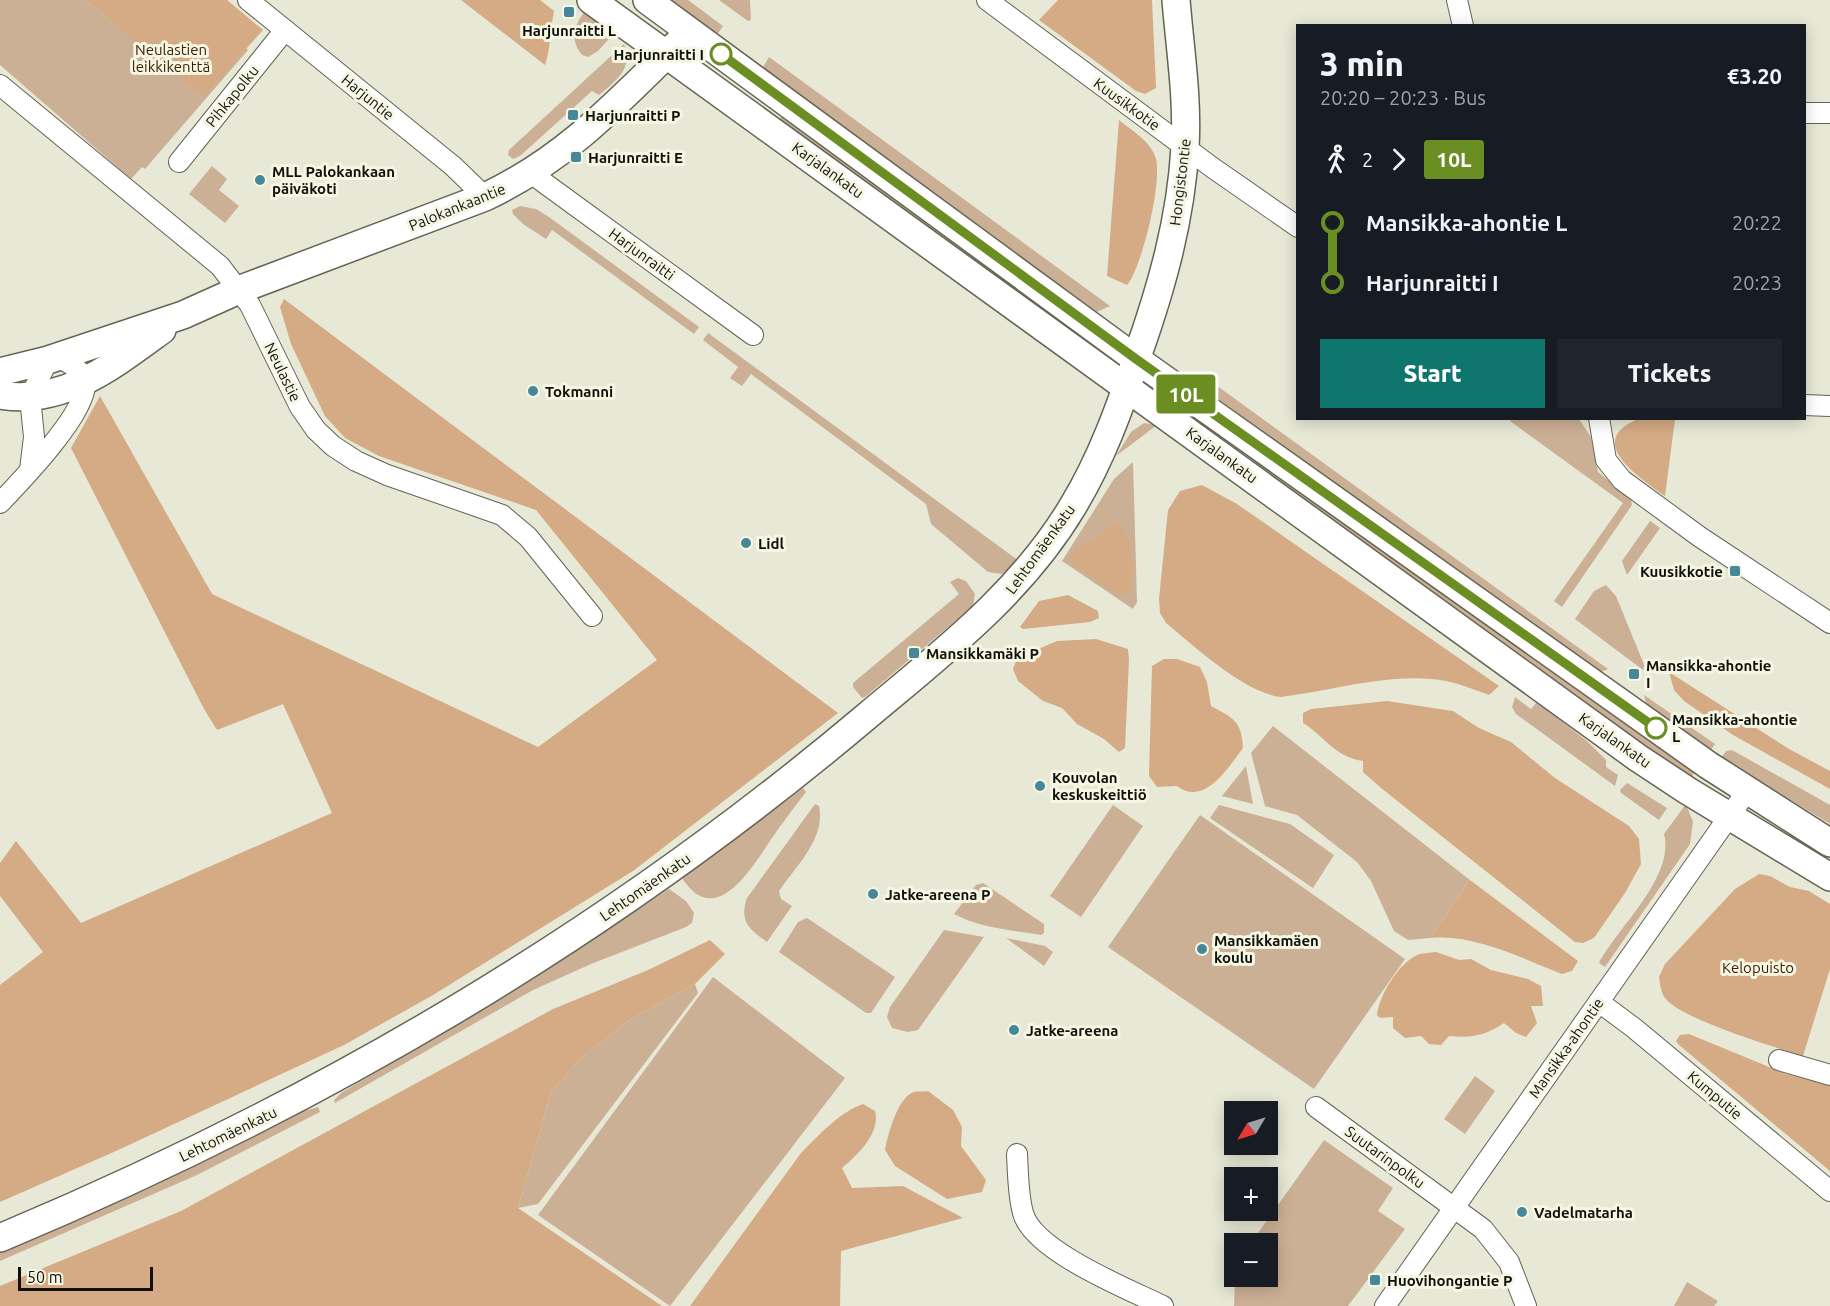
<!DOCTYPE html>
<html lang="en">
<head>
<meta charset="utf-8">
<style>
	:root { --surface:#171b24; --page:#20242c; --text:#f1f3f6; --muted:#9ea1a6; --accent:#0f766e }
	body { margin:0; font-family:Ubuntu,sans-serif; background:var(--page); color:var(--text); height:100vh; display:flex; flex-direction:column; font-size:22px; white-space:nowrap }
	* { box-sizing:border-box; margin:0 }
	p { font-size:20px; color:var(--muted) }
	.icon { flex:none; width:33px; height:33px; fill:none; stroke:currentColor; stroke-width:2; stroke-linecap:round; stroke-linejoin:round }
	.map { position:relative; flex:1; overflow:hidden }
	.sheet { position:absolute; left:1296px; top:24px; width:510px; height:396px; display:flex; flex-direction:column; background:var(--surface); border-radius:0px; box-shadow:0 3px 15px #0003 }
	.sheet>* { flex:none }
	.badge { padding:0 12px; border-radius:4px; font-size:21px; line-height:39px }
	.needle { width:39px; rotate:232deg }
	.tools { position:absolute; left:1224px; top:1101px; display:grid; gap:12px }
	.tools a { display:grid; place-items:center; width:54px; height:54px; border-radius:0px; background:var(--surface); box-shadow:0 3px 15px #0003; font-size:30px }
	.scale { position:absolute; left:18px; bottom:15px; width:135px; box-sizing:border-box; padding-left:6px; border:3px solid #11110b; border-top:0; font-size:16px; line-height:21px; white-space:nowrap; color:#11110b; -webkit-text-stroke:4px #f5f6e4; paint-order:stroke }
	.map>.badge { position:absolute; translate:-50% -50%; box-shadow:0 0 0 3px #fff }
	.legs { display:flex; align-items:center; gap:9px; height:66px; padding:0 24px; font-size:20px }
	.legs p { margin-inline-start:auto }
	.headline { display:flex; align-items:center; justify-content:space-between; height:102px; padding:0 24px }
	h1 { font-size:33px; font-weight:800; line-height:45px }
	.action { display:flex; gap:12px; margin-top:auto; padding:12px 24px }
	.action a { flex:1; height:69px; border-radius:0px; background:var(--accent); color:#fff; font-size:24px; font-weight:800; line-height:69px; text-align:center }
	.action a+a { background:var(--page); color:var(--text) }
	ul { padding:0 24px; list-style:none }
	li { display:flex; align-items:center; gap:21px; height:60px; font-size:22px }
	li i { display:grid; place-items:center; width:9px; height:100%; margin:0 8px; background:currentColor }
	li i::after { content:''; width:15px; height:15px; margin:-8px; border:4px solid; border-radius:50%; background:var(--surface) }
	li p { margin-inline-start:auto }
	li:first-child i { background:linear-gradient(#0000 50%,currentColor 0) }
	li:last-child i { background:linear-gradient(currentColor 50%,#0000 0) }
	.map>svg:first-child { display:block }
</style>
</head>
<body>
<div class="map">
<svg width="1830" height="1306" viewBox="0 0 1830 1306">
	<rect width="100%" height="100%" fill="#e8e8d6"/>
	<g fill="#ccb095">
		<path d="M0,0H85L123,31L192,0L248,50L145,169L142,167L131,179L0,65Z"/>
		<path d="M668,0H688L723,26L716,36Z"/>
		<path d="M719,0H750L751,20L748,21Z"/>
		<path d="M586,10L616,31L598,51L588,57L582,55C569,39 574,25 586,10Z"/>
		<path d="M624,44C634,68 616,81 599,95L592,91L520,156L513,159L508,155L509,150Z"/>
		<path d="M769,57L1110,306L1097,312L762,69Z"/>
		<path d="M781,117L845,156L1013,282L977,263L779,121Z"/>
		<path d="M212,166L227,179L219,190L239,206L225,223L189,194Z"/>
		<path d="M520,206L536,209L549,217L699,327L694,334L552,230L546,239L523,224L513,214L512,210Z"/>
		<path d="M708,333L1019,561L1002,574L988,572L931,524L926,504L751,374L742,386L730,378L738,367L703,340Z"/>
		<path d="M1209,380L1608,669L1596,674L1202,387Z"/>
		<path d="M1513,418L1579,419L1591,437L1598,472L1631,499L1632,505L1562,607L1554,601L1623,503L1510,421Z"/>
		<path d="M1144,423L1157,425L1116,456L1131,432Z"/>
		<path d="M1254,460L1697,769L1690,779L1250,464Z"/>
		<path d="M1133,462L1137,602L1133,609L1062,561L1114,479Z"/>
		<path d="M1650,521L1660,528L1627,575L1622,561Z"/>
		<path d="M958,578L966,581L975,594L973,606L865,697L862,698L853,687V683L959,594L950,582Z"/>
		<path d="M1606,585L1616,596L1645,667L1643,670L1575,619L1594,591Z"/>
		<path d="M1644,695L1715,744L1710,751L1648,710Z"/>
		<path d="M1515,697L1531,709L1537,702L1588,742L1606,760V767L1618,775L1615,786L1516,714L1512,707Z"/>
		<path d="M1273,726L1470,880L1430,938L1408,940L1394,931L1371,881L1357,862L1297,815L1265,806L1251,753Z"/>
		<path d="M1732,750L1830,805V824L1721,758L1726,751Z"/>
		<path d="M1246,766L1253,804L1222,796Z"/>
		<path d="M1627,783L1667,808L1659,820L1621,793L1620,790Z"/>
		<path d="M803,788L806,792C794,808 781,824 770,841C751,869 715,930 682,878Z"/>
		<path d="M815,804L819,806C826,838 796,866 779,891L781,899L792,906L767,942C749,929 739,921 747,898Z"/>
		<path d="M1686,804L1693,822L1690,844L1605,967L1599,963C1618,927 1675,877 1664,834Z"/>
		<path d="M1113,805L1143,826L1081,917L1050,896Z"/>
		<path d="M1219,805L1290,824L1334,855L1313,888L1210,818Z"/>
		<path d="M1200,815L1405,959L1314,1089L1108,947Z"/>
		<path d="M983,883L1044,924V933L1041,935C1012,930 980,928 954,914L976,885Z"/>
		<path d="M669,889L686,901L694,913L692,923L686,927L591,964L533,990L335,1103L334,1100L341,1093L532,980Z"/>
		<path d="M807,918L895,977L871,1013H866L779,952L798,922Z"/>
		<path d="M944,930L984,937L918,1030L908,1032L892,1028L887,1017L890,1007Z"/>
		<path d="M1006,938L1045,946L1053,952L1044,966Z"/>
		<path d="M713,977L845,1078L670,1306L538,1215Z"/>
		<path d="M695,984L698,993L538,1204L518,1208L551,1092L581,1058L632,1018Z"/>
		<path d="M1475,1076L1495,1091L1465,1134L1444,1119Z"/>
		<path d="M318,1107L320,1112L197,1175L0,1261V1252L162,1181L301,1112Z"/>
		<path d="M1324,1140L1393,1188L1378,1211L1405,1229L1348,1306H1234L1235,1277L1268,1276V1244L1251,1243Z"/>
		<path d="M1687,1282L1718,1301L1714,1306H1674Z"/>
	</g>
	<g fill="#d4ab84">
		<path d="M85,0H227L263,30L203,97Z"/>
		<path d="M461,0H540L554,11C550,30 551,47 545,65Z"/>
		<path d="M1058,0H1152L1156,88L1145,94L1136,91L1039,20Z"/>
		<path d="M1119,120C1131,130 1149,140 1155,156C1164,176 1142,268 1127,285L1107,276Z"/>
		<path d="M284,299L838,713L633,871L433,995L344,1045L116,1151L0,1202V985L43,952L0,896V863L16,841L81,923L332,813L283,704L217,730L204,709L71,448L100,396L212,594L538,747L657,660L536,510L379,456L345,438L325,416L291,344L280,307Z"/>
		<path d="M1641,418L1675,419L1665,496C1640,478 1581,440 1641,418Z"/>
		<path d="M1202,485L1237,504L1499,686L1489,695C1470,688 1451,680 1431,679C1382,675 1330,691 1281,697C1245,693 1195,647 1166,623L1160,613L1159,599L1168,510L1180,491Z"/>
		<path d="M1115,523C1134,527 1131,568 1133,584L1126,594H1119L1075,567L1071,557L1074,549L1093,540Z"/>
		<path d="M1068,595L1098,611L1099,618L1090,622L1023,629L1020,627L1039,601Z"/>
		<path d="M1096,639L1128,649L1129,660L1125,748L1119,752L1104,739L1077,724L1062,708L1043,701L1018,681L1013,669L1017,658L1057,641Z"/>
		<path d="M1164,659H1177L1200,667L1207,682L1211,706C1233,718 1242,721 1243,748C1228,768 1204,807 1177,786L1157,787L1149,776L1152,666Z"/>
		<path d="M1669,672L1789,749L1830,771V789L1733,735L1684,701L1674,690Z"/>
		<path d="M1387,701L1453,711L1479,728L1511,742L1555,778L1629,826L1639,839L1641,864L1625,893L1594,938L1583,943L1575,942L1381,788L1363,772V761C1333,756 1327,738 1303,723V713L1311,709Z"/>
		<path d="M1759,874L1770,876L1790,887L1809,891L1830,904V969L1803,1056C1777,1048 1681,1019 1666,999C1661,994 1660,984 1659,977L1665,964L1735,889Z"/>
		<path d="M1470,880L1578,961L1572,971L1562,974C1520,958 1476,934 1430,938Z"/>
		<path d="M710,940L725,954L695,984L632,1018L581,1058L551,1092L518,1208L662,1306H0V1286L181,1211L553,1009L648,970Z"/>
		<path d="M1436,952L1459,960L1471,959L1491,970L1528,979L1541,986L1543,1006H1531L1537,1023L1526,1037L1516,1033L1504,1023C1485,1036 1471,1038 1449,1036L1441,1045L1429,1044L1421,1036L1405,1038L1393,1028V1017L1380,1018L1377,1015C1379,996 1398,964 1417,955C1422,953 1430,953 1436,952Z"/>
		<path d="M1689,1034L1786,1074L1830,1085V1171L1679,1045L1676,1041L1680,1035Z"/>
		<path d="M928,1091L953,1110L962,1127L961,1146L986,1180L982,1192L947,1199L895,1166L885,1150C888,1135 897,1098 914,1092C918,1091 924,1092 928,1091Z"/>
		<path d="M863,1104L875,1111C881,1133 857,1156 842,1168L852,1188L903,1186L963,1218L841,1251L840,1306H690L801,1153C818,1136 841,1111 863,1104Z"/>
	</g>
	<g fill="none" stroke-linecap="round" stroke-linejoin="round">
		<defs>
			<g id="street">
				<path d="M248,0L453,166L485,197"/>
				<path d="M987,0L1213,168L1298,227"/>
				<path d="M1457,0L1463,26"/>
				<path d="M0,85L220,266L250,305L300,407L316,430L333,446L356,461L387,475L502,515L528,537L592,616"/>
				<path d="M1804,113H1830"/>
				<path d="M179,162L285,30"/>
				<path d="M532,174L753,335"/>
				<path d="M1804,405L1830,406"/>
				<path d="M1599,418L1606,460L1622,480L1700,537L1830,623"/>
				<path d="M30,470L34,437L30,397L48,360"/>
				<path d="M0,503C21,481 86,414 85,384C84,370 68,362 57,357"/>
				<path d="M1599,1002L1634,1028L1830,1191"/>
				<path d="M1779,1060L1830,1075"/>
				<path d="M1316,1107L1483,1229L1509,1262L1526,1306"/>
				<path d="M1017,1154C1018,1173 1018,1195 1023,1213C1033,1251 1128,1289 1163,1306"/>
				<path d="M1385,1306L1747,791"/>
			</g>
			<g id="secondary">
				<path d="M591,0L1638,758L1688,791L1830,877"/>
				<path d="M647,0L1136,359L1708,765L1830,843"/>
				<path d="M0,372L48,360L183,315L241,289L485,197C564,160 616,104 678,43"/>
				<path d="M0,395C63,406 114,365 162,330"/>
				<path d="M0,1238C317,1105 604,938 867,716C943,652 1021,593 1073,506C1102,458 1120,407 1138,354C1162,286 1181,219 1185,147C1188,99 1180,49 1176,0"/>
			</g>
		</defs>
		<use href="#street" stroke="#646454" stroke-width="22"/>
		<use href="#secondary" stroke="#646454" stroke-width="30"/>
		<use href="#street" stroke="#fff" stroke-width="20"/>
		<use href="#secondary" stroke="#fff" stroke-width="27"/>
	</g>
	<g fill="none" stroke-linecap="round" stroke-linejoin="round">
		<defs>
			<path id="line-1" d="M721,54L1136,359L1656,728"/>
		</defs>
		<use href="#line-1" stroke="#fff" stroke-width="14"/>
		<use href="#line-1" stroke="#6b8e23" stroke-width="9"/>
	</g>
	<g fill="#468899" stroke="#f5f6e4" stroke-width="2">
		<rect x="563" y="6" width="12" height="12" rx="3"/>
		<rect x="567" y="109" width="12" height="12" rx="3"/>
		<rect x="570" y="151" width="12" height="12" rx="3"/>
		<circle cx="260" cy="180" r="6"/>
		<circle cx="533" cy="391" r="6"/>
		<circle cx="746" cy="543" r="6"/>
		<rect x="1729" y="565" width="12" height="12" rx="3"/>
		<rect x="908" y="647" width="12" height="12" rx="3"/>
		<rect x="1628" y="668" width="12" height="12" rx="3"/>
		<circle cx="1040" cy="786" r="6"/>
		<circle cx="873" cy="894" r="6"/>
		<circle cx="1202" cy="949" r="6"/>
		<circle cx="1014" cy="1030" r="6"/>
		<circle cx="1522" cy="1212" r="6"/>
		<rect x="1369" y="1274" width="12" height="12" rx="3"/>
	</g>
	<g fill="#fff" stroke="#6b8e23" stroke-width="3">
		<circle cx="721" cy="54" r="10"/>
		<circle cx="1656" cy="728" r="10"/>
	</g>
	<g text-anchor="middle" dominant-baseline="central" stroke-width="6" stroke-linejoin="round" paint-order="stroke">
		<g font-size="15" font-weight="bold" fill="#11110b" stroke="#f5f6e4" text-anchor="start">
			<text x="569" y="30" text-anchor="middle">Harjunraitti L</text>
			<text x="585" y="115">Harjunraitti P</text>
			<text x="588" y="157">Harjunraitti E</text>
			<text x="272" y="171">MLL Palokankaan<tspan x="272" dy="17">päiväkoti</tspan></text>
			<text x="545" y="391">Tokmanni</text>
			<text x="758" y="543">Lidl</text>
			<text x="1723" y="571" text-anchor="end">Kuusikkotie</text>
			<text x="926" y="653">Mansikkamäki P</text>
			<text x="1646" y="665">Mansikka-ahontie<tspan x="1646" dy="17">I</tspan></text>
			<text x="1052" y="777">Kouvolan<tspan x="1052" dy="17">keskuskeittiö</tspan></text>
			<text x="885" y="894">Jatke-areena P</text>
			<text x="1214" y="940">Mansikkamäen<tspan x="1214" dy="17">koulu</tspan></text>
			<text x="1026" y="1030">Jatke-areena</text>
			<text x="1534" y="1212">Vadelmatarha</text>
			<text x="1387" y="1280">Huovihongantie P</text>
		</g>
		<g font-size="15" fill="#3e2203" stroke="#f5f6e4">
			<text x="171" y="49">Neulastien<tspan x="171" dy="17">leikkikenttä</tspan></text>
			<text x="1758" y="967">Kelopuisto</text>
		</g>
		<g font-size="15" font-weight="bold" fill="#11110b" stroke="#f5f6e4" text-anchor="end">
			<text x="704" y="54">Harjunraitti I</text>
			<text x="1672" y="719" text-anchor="start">Mansikka-ahontie<tspan x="1672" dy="17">L</tspan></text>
		</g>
		<g font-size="15" fill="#11110b" stroke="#f5f6e4">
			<text transform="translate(232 96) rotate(-51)">Pihkapolku</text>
			<text transform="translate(368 97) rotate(39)">Harjuntie</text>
			<text transform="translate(1127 104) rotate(36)">Kuusikkotie</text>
			<text transform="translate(828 170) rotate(36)">Karjalankatu</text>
			<text transform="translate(1180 182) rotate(-83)">Hongistontie</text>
			<text transform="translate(457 207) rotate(-22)">Palokankaantie</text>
			<text transform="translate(642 254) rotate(36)">Harjunraitti</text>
			<text transform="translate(283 372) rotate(64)">Neulastie</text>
			<text transform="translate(1222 455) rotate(36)">Karjalankatu</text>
			<text transform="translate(1040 549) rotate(-54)">Lehtomäenkatu</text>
			<text transform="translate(1615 740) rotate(35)">Karjalankatu</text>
			<text transform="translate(645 887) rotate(-35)">Lehtomäenkatu</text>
			<text transform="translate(1566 1048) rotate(-55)">Mansikka-ahontie</text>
			<text transform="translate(1715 1095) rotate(40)">Kumputie</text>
			<text transform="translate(228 1134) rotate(-26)">Lehtomäenkatu</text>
			<text transform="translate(1385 1157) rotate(36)">Suutarinpolku</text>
		</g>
	</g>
</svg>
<div class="tools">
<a><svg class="needle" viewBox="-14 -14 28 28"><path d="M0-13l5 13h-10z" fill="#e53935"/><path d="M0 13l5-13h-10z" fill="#9ea1a6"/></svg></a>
<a>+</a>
<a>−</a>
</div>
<div class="scale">50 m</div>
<b class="badge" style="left:1186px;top:394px;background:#6b8e23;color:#fff">10L</b>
<section class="sheet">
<div class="headline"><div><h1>3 min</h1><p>20:20 – 20:23 · Bus</p></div><b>€3.20</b></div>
<div class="legs"><svg class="icon" aria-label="walk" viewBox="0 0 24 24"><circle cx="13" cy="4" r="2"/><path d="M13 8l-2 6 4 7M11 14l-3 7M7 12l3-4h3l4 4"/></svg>2<svg class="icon" aria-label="forward" viewBox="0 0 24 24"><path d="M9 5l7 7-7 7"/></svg><b class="badge" style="background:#6b8e23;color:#fff">10L</b></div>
<ul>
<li><i style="color:#6b8e23"></i><b>Mansikka-ahontie L</b><p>20:22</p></li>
<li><i style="color:#6b8e23"></i><b>Harjunraitti I</b><p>20:23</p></li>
</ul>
<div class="action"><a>Start</a><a>Tickets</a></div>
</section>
</div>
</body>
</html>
